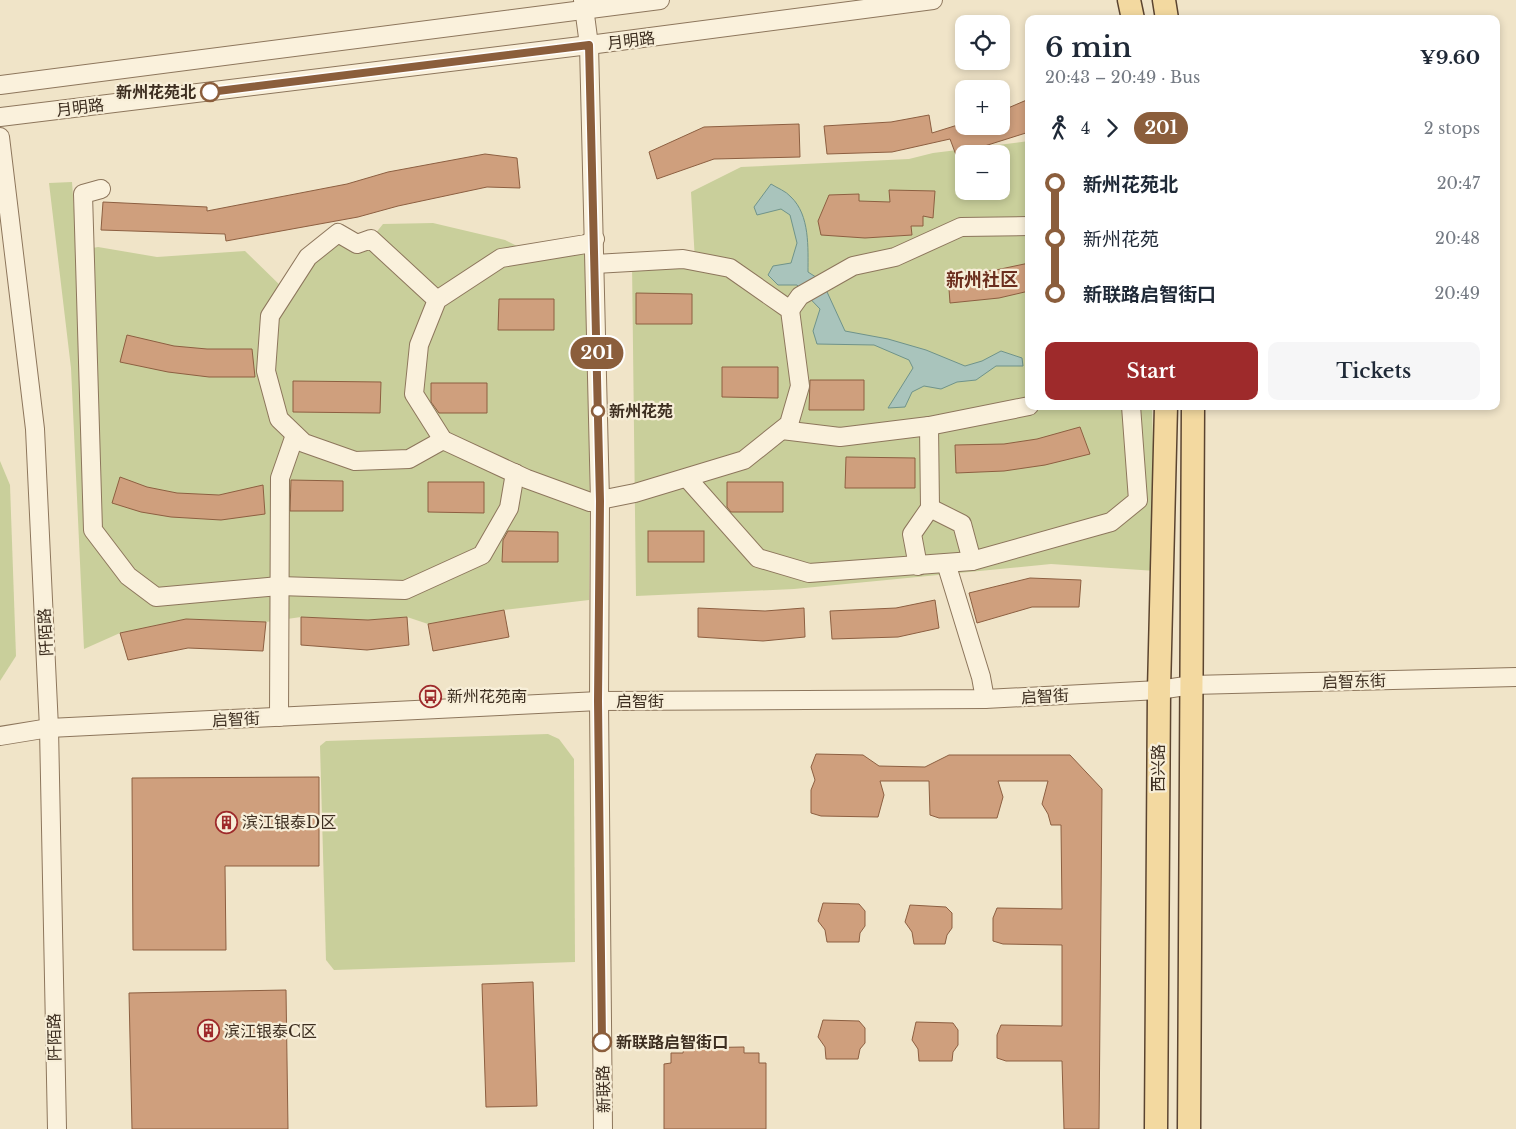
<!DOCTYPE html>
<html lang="en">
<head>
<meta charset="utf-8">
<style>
	:root { --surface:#fff; --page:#f6f6f7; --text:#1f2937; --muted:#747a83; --accent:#9e2a2b }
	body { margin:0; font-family:"Libre Baskerville","Noto Sans SC",serif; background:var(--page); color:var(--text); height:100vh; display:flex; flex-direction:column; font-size:19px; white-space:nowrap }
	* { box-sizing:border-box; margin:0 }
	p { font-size:16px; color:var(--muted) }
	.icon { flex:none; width:28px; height:28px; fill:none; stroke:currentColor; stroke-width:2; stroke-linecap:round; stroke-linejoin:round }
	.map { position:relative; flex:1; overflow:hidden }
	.drawer { position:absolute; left:1025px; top:15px; width:475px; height:395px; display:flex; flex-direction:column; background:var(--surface); border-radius:10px; box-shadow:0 2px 8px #0003 }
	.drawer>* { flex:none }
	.badge { padding:0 10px; border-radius:16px; font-size:18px; line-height:32px }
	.tools { position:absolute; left:955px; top:15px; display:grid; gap:10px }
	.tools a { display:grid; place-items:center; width:55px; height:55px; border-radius:10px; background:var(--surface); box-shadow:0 2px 8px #0003; font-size:25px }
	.map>.badge { position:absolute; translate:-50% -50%; box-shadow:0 0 0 2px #fff }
	.legs { display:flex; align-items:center; gap:8px; height:55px; padding:0 20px; font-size:16px }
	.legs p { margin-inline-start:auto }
	.head { display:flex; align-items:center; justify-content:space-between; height:85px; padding:0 20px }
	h1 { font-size:28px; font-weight:600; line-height:38px }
	.action { display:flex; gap:10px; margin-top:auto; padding:10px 20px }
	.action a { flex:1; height:58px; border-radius:10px; background:var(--accent); color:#fff; font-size:20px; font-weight:600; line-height:58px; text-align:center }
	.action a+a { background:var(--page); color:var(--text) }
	ul { padding:0 20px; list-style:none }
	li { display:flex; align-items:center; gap:18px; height:55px; font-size:19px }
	li i { display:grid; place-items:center; width:8px; height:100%; margin:0 6px; background:currentColor }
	li i::after { content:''; width:12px; height:12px; margin:-6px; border:4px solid; border-radius:50%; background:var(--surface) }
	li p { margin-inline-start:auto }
	li:first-child i { background:linear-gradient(#0000 50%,currentColor 0) }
	li:last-child i { background:linear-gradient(currentColor 50%,#0000 0) }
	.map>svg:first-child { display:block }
</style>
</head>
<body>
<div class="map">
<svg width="1516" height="1129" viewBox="0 0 1516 1129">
	<rect width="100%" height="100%" fill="#f0e4c8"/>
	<g fill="#c9cf9b" fill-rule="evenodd">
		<path d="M1029,141V406H1152L1156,571L1051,564L794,589L636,596L632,263L695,261L691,192L741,167L909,159L933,153ZM964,154H1001V191H964Z"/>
		<path d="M72,182L77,251L98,247L157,257L245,251L286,291L338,233L371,239L383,224L433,223L505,240L531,253L586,244L590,502L589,600L504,610L428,624L407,617L368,620L301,617L266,622L186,619L120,633L84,649L71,368L49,183Z"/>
		<path d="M0,461L10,485L16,656L0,681Z"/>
		<path d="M548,734L559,739L574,759L575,962L334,970L326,960L320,746L326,741Z"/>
	</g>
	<path fill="#a9c4bc" stroke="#6f938a" d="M771,184C777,188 786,191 791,197C810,215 808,248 808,272L822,281L845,331L888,339L926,350L965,366L982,361L1001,351L1022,358L1023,366H996L976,380L957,382L941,389L924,386L912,392L905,407L888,408L913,368L909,360L874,345L817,344L813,331L820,309L797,285H778L768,275L773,266L791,263L797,243L790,215L781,209L757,215L754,207Z"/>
	<g fill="#cf9f7d" stroke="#8d5f41">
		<path d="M1029,99V132L956,155L950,139L892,152L827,154L824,126L891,122L929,115L932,133L964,123V126H1001V111Z"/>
		<path d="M799,124L800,157L714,159L657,179L649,152L704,127Z"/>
		<path d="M485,154L517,158L520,188L487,187L398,206L358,217L226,241L225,234L101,230L103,202L207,207V211L347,184L388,172Z"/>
		<path d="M889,190L935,191L933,218L923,216V226H911L912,235L865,238L821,235L818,221L829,195L859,194V201L890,202Z"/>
		<path d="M1029,263V291L999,298L950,303L948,275L996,270Z"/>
		<path d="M636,293L692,294V324H636Z"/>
		<path d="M499,299H554V330H498Z"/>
		<path d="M127,335L174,346L207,349H252L255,377H209L168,372L120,362Z"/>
		<path d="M722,367H778V398L722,397Z"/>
		<path d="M810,380H864V410H809Z"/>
		<path d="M293,381L381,382L380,413L293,412Z"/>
		<path d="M431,383H487V413H439L431,402Z"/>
		<path d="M1080,427L1090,454L1045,465L1004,471L956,473L955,445L1004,444L1037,439Z"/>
		<path d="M846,457L915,458V488H845Z"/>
		<path d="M120,477L147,487L177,493L219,495L263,485L265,514L221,520L171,517L141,512L112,503Z"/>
		<path d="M291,480L343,481V511H290Z"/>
		<path d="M428,482H484V513L428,512Z"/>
		<path d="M727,482H783V512H731L727,507Z"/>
		<path d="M508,531L558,532V562H502L503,540Z"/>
		<rect x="648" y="531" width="56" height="31"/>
		<path d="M1030,578L1081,580L1079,607H1032L977,623L969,593Z"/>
		<path d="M935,600L939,628L898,637L832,639L830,611L896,608Z"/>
		<path d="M698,608L765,611L804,608L805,637L763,641L698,637Z"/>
		<path d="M504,610L509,637L433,651L428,624Z"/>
		<path d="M301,617L368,620L407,617L409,645L367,650L301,645Z"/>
		<path d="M186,619L266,622L263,651L188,648L128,660L120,633Z"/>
		<path d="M816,754L863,755L879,766L925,767L949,755H1070L1102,789L1099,1129H1064L1062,1061H1006L997,1058V1035L1001,1025L1062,1026V945L1003,944L993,941V918L997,908L1062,909L1061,825H1051L1048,814L1042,804L1048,781H998L1003,797L997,818H939L930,815L929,781H880L884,795L878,817L821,816L811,813V790L815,780L811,767Z"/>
		<path d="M319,777V866H225L226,950H133L132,778Z"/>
		<path d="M823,903L859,904L865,911V926L860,933L859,942H827L825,930L818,921Z"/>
		<path d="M910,905L946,907L952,913V928L947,935L945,944H914L912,932L905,922Z"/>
		<path d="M533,982L537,1106L486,1107L482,984Z"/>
		<path d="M286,990L288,1129H132L129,993Z"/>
		<path d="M823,1020L859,1021L865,1028V1043L860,1049L858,1059H826L825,1047L818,1037Z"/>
		<path d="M916,1022L953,1023L958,1030V1045L953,1052L952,1061H919L918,1049L912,1040Z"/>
		<path d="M744,1047V1053H759V1063H766V1129H664V1064L671,1063V1053H683L684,1048Z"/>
	</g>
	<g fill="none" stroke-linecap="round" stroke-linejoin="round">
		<defs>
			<g id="minor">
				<path d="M583,0L589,45L600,501L599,701L603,1129"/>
				<path d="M0,85L660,0"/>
				<path d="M0,117L589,45L933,0"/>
				<path d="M0,137L35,429L49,728L57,1129"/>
				<path d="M101,189L83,194L93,530L128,576L156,597L279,586L405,590L482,555L509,508L515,473"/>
				<path d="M595,239L586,244L501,258L437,300L419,345L414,394L443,440L527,479L590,502L635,493L744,460L789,424L800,386L790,310L730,268L683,259L595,264"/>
				<path d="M437,300L371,239L357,244L338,233L308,257L270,316L266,371L279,419L304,443L355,461L409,459L443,440"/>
				<path d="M790,310L800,296L853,266L895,257L961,227L1029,226"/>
				<path d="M782,430L840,437L929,426L1029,406"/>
				<path d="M687,478L758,558L809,573L972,561L1111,522L1138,500L1131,406"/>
				<path d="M930,508L962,524L972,561"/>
				<path d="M946,563L981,677L985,699"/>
				<path d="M918,566L912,534L930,508L929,426"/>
				<path d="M279,717L280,478L295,435"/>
				<path d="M0,736L49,728L599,701L985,699L1159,690L1192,685L1516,677"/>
			</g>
			<g id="major">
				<path d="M1129,0L1133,19"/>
				<path d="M1164,0L1167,19"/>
				<path d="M1156,1129L1159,690L1166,406"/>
				<path d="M1189,1129L1193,406"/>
			</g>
		</defs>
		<use href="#minor" stroke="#8d765c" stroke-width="20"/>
		<use href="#major" stroke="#5b4430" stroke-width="25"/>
		<use href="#minor" stroke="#faf1dc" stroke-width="18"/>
		<use href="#major" stroke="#f3d9a0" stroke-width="22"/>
	</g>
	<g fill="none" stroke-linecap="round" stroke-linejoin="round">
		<defs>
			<path id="line-1" d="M210,92L589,45L600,501L598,701L602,1042"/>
		</defs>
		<use href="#line-1" stroke="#fff" stroke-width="11"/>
		<use href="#line-1" stroke="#8b5e3c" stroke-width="8"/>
	</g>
	<defs>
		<symbol id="bus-ring" viewBox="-11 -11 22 22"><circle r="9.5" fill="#f7eed8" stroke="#9e2a2b" stroke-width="1.5"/><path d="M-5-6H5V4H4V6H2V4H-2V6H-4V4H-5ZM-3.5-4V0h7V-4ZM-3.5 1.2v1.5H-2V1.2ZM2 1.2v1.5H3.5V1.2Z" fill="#9e2a2b"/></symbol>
		<symbol id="building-ring" viewBox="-11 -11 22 22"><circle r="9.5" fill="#f7eed8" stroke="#9e2a2b" stroke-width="1.5"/><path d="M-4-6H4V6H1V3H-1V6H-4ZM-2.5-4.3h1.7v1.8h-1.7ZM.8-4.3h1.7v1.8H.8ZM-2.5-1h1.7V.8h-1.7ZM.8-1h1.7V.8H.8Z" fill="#9e2a2b"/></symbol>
	</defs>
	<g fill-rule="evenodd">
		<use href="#bus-ring" x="418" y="684" width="25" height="25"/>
		<use href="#building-ring" x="214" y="810" width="25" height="25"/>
		<use href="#building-ring" x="196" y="1018" width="25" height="25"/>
	</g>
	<g fill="#fff" stroke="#8b5e3c" stroke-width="2.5">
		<circle cx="210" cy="92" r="9"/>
		<circle cx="598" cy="411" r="6"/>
		<circle cx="602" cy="1042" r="9"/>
	</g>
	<g text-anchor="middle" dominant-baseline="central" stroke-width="4.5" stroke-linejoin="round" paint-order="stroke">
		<g font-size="16" fill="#3d2e20" stroke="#f7eed8">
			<text transform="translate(631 40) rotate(-7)">月明路</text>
			<text transform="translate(80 107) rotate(-7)">月明路</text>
			<text transform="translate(45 632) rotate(-93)">阡陌路</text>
			<text transform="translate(1354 681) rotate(-2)">启智东街</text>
			<text transform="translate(1045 696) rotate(-3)">启智街</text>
			<text x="640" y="701">启智街</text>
			<text transform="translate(236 719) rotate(-3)">启智街</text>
			<text transform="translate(1158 768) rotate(-90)">西兴路</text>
			<text transform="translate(54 1037) rotate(-91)">阡陌路</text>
			<text transform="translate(603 1089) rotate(-91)">新联路</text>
		</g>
		<g font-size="16" font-weight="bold" fill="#3d2e20" stroke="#f7eed8" text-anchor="start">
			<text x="196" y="92" text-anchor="end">新州花苑北</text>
			<text x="609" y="411">新州花苑</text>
			<text x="616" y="1042">新联路启智街口</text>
		</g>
		<g font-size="16" fill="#3d2e20" stroke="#f7eed8" text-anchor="start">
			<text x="447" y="696">新州花苑南</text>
			<text x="242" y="822">滨江银泰D区</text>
			<text x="224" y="1031">滨江银泰C区</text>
		</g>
		<g font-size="18" font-weight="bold" fill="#6b2e1e" stroke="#f7eed8">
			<text x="982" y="280">新州社区</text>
		</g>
	</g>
</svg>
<div class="tools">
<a><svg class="icon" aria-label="locate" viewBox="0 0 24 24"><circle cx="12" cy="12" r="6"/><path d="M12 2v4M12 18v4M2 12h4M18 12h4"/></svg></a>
<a>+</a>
<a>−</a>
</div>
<b class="badge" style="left:597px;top:353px;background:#8b5e3c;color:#fff">201</b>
<section class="drawer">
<div class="head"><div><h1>6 min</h1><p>20:43 – 20:49 · Bus</p></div><b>¥9.60</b></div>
<div class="legs"><svg class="icon" aria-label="walk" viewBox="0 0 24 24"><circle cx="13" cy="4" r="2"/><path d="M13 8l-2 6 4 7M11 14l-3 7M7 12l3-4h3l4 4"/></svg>4<svg class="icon" aria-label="forward" viewBox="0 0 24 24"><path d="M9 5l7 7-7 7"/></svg><b class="badge" style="background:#8b5e3c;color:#fff">201</b><p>2 stops</p></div>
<ul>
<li><i style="color:#8b5e3c"></i><b>新州花苑北</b><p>20:47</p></li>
<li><i style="color:#8b5e3c"></i><span>新州花苑</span><p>20:48</p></li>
<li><i style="color:#8b5e3c"></i><b>新联路启智街口</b><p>20:49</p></li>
</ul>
<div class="action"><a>Start</a><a>Tickets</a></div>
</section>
</div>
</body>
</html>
